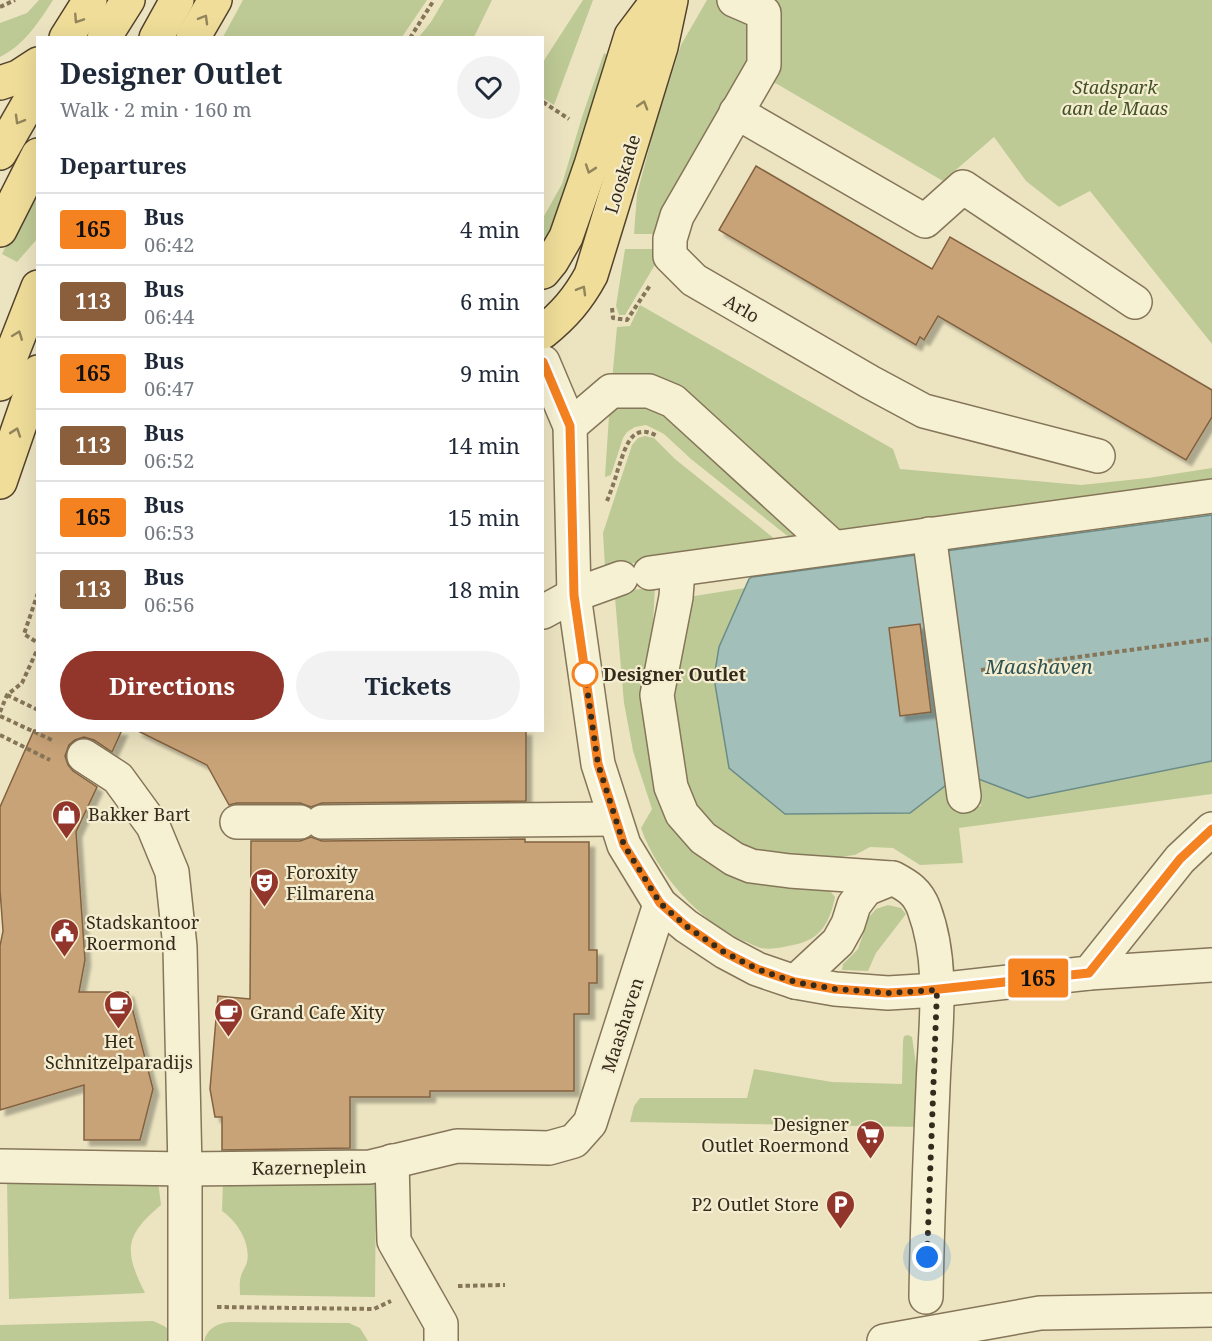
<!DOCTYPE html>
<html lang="en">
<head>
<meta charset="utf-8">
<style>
	:root { --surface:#fff; --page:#f2f2f3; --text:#1f2937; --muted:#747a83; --line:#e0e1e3; --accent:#92352b }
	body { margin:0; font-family:"Noto Serif",serif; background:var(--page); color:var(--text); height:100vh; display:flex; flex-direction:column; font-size:22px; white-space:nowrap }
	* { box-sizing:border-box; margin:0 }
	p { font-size:20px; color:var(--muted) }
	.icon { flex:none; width:33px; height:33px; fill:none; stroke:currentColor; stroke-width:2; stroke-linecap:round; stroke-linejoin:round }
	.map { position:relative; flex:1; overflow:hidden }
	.drawer { position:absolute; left:36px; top:36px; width:508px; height:696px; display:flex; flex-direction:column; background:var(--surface); border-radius:0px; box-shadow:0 6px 24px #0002 }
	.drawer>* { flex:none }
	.badge { padding:0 12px; border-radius:4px; font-size:21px; line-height:39px }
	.you { position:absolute; width:30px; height:30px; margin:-15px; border:4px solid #fff; border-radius:50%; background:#1a73e8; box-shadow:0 0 0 9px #1a73e833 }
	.map>.badge { position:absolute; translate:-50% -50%; box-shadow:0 0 0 3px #fff }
	h2 { padding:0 24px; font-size:22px; line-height:54px }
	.round { display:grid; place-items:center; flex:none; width:63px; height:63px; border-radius:32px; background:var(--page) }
	.headline { display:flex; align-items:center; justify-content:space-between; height:102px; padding:0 24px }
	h1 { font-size:28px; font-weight:700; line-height:45px }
	.button { display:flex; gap:12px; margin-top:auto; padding:12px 24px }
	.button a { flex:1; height:69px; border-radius:36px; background:var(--accent); color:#fff; font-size:24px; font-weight:700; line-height:69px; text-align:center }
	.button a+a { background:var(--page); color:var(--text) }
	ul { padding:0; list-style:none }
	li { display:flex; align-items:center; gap:18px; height:72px; padding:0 24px; border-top:2px solid var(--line) }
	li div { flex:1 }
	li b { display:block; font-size:22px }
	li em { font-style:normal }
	li .badge { min-width:66px; font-weight:700; text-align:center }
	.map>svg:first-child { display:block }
</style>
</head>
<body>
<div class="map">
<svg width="1212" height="1341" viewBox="0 0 1212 1341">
	<defs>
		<filter id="shadow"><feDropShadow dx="5.5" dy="5.5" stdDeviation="1.5" flood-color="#0004"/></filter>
	</defs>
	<rect width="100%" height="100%" fill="#ece4c1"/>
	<g fill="#beca95">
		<path d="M39,0H53C39,22 24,45 0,57V23L27,13Z"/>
		<path d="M243,0H427L402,37H223Z"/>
		<path d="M444,0H492L474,37H419L431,22Z"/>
		<path d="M583,0H593L554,105L543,98V62Z"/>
		<path d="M707,0H1212V344L1090,191L1059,207L1026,181L994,137L943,181L777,84L743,75L658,221L656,234H634L637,194L655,126L681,45Z"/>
		<path d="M604,53L613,59L567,205L543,246V218L562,184L582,117Z"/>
		<path d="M37,182V239L17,262L2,254Z"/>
		<path d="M625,249H658L659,258L625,315H619L616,306Z"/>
		<path d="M640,305L893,449L900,469L1081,485L1148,478L1212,468V484L848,536L827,531L678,395L612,381L617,327L630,326Z"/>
		<path d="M610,400L667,408L809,540L795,542L691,459L664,434L646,425L635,427L627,432L623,438L611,475L605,477Z"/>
		<path d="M645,436L654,438L675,459L781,544L605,567L603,533L632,445L638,438Z"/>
		<path d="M655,587L648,714L671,821L826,886L835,897C830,922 821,940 793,945C783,947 772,950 761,948C756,947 750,943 744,941C700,922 657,874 641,828L652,809L633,751L624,703L615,598L618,592Z"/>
		<path d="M745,588L719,647L949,783L954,810L981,806L976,778L1028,798L1212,761V794L959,828L963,863L920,865L893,848L870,847L855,855L801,862L761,858L709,826L679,782L665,696L688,597Z"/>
		<path d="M888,905L901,908L906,914L876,953L868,971L842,970L843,964L858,949L869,917L876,909Z"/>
		<path d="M908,1035L912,1037L921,1098L920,1127L630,1122L634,1106L640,1098H747L754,1069L832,1082L902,1084L903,1041L904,1036Z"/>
		<path d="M7,1181H158L161,1205C124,1236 124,1251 145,1293L9,1299Z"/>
		<path d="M223,1181H376L375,1297L240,1295C240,1289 239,1282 241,1276C242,1271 246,1267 247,1262C251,1243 237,1221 222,1211Z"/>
		<path d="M153,1321C164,1326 173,1329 177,1341H0V1325Z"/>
		<path d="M231,1322L349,1323L360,1328L368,1341H204C207,1328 218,1323 231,1322Z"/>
	</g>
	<path fill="#a3bfba" stroke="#6b8c87" stroke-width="1.5" d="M1212,515V761L1028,798L976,778L949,783L910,813L785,814L729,768L714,678L719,647L749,579L752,577Z"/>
	<g fill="#c9a378" stroke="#836240" stroke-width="1.5" filter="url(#shadow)">
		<path d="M756,166L932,269L950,237L1212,390V417L1186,460L938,316L924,340L920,337L916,345L719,230Z"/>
		<path d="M920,624L931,712L900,716L889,628Z"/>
		<path d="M34,730H122L112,752L94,740L84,737L75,740L69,745L65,756L68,765L73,771L97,787L76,832L85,960L79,992H128L153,1089L140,1140H84V1085L0,1110V946L3,931L0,890V807Z"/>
		<path d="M136,730H526V801L322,803L311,807L300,803H237L229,805L207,765Z"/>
		<path d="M311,837L322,841L525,839V842H589V950H597V983H589V1014H574V1091H430V1097H350V1148L222,1150V1117H215L210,1089L218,996L250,999L251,841H300Z"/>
	</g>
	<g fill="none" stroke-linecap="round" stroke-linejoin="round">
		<defs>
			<g id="minor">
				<path d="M734,0L764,13V65L677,216L670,239V256L694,280L870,382L924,411L1098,456"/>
				<path d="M736,112L925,221L963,187L1135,302"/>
				<path d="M543,362L570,426L574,595L598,764L624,845L660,904L686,926L725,952L757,969L795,982L835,989L888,993L937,990L1089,973L1180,859L1212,829"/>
				<path d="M570,426L611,391H649L673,401L833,547"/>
				<path d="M929,534L964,796"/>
				<path d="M678,570L676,597L657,695L671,787L682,814L703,838L734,859L751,866L790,871L891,878"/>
				<path d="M650,573L1212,496"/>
				<path d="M543,612L574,595L621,578"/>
				<path d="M84,756L118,778L153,826L172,872L180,947L185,1169V1341"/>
				<path d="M237,822H300"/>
				<path d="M322,822L615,819"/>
				<path d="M1089,973L1212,965"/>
				<path d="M795,982L838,942L848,924L854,905L866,889L893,878C908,886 918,892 924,909C945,965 935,1028 933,1087C930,1157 927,1227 926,1297"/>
				<path d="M392,1161L394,1241L441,1324V1341"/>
				<path d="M0,1166L185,1169L370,1167L457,1146L549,1148L574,1141L590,1123L660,904"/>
				<path d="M884,1341L1040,1313L1212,1310"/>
			</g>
			<g id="major">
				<path d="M66,38L90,0"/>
				<path d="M104,38L128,0"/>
				<path d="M156,38L177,0"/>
				<path d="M193,38L215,0"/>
				<path d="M0,83L18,77L38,64"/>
				<path d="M0,153L38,87"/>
				<path d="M0,230L38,155"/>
				<path d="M543,272L552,261L566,237L591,165L631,36L658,0"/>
				<path d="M543,332C564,315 578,299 591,275L661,47L671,0"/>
				<path d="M0,384L38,287"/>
				<path d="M0,482L38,372"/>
			</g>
		</defs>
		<use href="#minor" stroke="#857559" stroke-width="36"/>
		<use href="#major" stroke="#53432d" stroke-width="36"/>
		<g stroke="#857559" stroke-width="4" stroke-dasharray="4.5 3" stroke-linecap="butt">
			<path d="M0,7L15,0"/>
			<path d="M410,38L434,0"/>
			<path d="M543,102L569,119"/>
			<path d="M612,308L613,318L627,320L651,284"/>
			<path d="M607,501C611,491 615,480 618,469C625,450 630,421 657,436"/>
			<path d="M38,593L24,634L38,643"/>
			<path d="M981,670L1212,639"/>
			<path d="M7,695L38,710"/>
			<path d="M0,712L7,695L22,683L38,648"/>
			<path d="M0,716L54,741"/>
			<path d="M0,735L50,760"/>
			<path d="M458,1286L505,1285"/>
			<path d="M217,1307L374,1309L391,1301"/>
		</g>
		<use href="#minor" stroke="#f7f1d4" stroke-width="33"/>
		<use href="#major" stroke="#efdd99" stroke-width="33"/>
	</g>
	<defs><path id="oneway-chevron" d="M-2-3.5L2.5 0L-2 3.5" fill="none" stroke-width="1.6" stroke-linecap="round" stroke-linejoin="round" transform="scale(1.5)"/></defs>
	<g stroke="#92845b">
		<use href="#oneway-chevron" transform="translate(78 19) rotate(123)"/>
		<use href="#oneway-chevron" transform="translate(204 19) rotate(-60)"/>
		<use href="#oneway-chevron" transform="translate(643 105) rotate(-73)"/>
		<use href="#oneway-chevron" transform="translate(19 120) rotate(120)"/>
		<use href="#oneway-chevron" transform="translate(590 169) rotate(109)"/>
		<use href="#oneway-chevron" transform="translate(582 290) rotate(-60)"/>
		<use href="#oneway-chevron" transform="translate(18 335) rotate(-69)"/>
		<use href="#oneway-chevron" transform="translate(16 432) rotate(-71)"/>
	</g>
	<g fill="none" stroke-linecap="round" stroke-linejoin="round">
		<defs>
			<path id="line" d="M543,362L570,426L574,595L598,764L624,845L660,903L686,926L724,952L757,969L795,982L835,989L888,993L921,991L1089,973L1180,859L1212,829"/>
		</defs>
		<use href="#line" stroke="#fff" stroke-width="14"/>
		<use href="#line" stroke="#f58220" stroke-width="9"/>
		<path stroke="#352b1d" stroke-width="6" stroke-dasharray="0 10.8" d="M585,674L598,764L624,845L660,903L686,926L724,952L757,969L795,982L835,989L888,993L937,990L927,1257"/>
	</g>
	<defs>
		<symbol id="shop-pin" viewBox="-11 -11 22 30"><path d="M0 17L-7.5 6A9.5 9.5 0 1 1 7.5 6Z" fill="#92352b" stroke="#f4edd0"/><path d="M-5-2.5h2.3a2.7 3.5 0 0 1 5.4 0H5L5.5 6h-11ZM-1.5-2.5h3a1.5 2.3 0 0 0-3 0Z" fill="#fff"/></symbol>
		<symbol id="theatre-pin" viewBox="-11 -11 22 30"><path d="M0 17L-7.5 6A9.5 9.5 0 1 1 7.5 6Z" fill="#92352b" stroke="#f4edd0"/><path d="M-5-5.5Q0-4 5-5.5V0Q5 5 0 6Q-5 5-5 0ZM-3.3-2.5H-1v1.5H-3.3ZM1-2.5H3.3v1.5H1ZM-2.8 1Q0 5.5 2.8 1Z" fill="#fff"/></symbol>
		<symbol id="civic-pin" viewBox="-11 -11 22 30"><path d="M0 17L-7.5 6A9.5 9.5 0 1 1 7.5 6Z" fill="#92352b" stroke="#f4edd0"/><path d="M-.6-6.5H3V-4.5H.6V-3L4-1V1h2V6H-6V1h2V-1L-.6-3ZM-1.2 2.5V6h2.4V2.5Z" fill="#fff"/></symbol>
		<symbol id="cafe-pin" viewBox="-11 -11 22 30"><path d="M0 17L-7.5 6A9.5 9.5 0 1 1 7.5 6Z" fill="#92352b" stroke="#f4edd0"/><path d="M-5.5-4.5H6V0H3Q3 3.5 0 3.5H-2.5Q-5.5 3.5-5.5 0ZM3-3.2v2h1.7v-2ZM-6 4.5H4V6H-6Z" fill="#fff"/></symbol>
		<symbol id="supermarket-pin" viewBox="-11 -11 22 30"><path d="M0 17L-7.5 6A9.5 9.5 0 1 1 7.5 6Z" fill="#92352b" stroke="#f4edd0"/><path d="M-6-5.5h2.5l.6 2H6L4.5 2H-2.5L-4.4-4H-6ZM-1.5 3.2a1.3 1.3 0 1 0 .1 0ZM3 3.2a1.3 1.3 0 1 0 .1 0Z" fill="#fff"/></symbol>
		<symbol id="parking-pin" viewBox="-11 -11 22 30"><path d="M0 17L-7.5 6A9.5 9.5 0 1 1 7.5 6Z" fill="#92352b" stroke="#f4edd0"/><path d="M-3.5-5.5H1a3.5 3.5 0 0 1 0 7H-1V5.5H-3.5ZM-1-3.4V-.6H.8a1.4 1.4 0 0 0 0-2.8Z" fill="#fff"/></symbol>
	</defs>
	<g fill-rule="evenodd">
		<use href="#shop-pin" x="50" y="798" width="33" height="45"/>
		<use href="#theatre-pin" x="248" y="866" width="33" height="45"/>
		<use href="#civic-pin" x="48" y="916" width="33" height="45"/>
		<use href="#cafe-pin" x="102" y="988" width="33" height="45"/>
		<use href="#cafe-pin" x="212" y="996" width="33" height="45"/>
		<use href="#supermarket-pin" x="854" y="1118" width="33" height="45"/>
		<use href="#parking-pin" x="824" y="1188" width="33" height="45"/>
	</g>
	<circle fill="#fff" stroke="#f58220" stroke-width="3" cx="585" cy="674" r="12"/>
	<g text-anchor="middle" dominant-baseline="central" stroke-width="4.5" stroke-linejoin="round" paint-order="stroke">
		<g font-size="18" font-style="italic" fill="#415124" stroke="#f4edd0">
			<text x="1115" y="87">Stadspark<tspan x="1115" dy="21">aan de Maas</tspan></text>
		</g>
		<g font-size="18" fill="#352b1d" stroke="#f4edd0">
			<text transform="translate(622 174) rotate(-73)">Looskade</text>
			<text transform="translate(742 308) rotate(30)">Arlo</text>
			<text transform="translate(622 1025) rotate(-72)">Maashaven</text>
			<text transform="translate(309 1167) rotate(-1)">Kazerneplein</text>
		</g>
		<g font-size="18" font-weight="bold" fill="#352b1d" stroke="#f4edd0" text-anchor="start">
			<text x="603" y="674">Designer Outlet</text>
		</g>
		<g font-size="18" fill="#352b1d" stroke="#f4edd0" text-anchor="start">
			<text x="88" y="814">Bakker Bart</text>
			<text x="286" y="872">Foroxity<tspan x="286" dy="21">Filmarena</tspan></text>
			<text x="86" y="922">Stadskantoor<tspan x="86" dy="21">Roermond</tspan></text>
			<text x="250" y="1012">Grand Cafe Xity</text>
			<text x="119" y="1041" text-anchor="middle">Het<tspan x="119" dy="21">Schnitzelparadijs</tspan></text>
			<text x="849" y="1124" text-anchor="end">Designer<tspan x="849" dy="21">Outlet Roermond</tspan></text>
			<text x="819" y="1204" text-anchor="end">P2 Outlet Store</text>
		</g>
		<g font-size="20" font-style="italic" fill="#2d5354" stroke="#f4edd0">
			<text x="1039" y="666">Maashaven</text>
		</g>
	</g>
</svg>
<div class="you" style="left:927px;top:1257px"></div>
<b class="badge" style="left:1038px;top:978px;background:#f58220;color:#111">165</b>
<section class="drawer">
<div class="headline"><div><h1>Designer Outlet</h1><p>Walk · 2 min · 160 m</p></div><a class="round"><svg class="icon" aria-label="heart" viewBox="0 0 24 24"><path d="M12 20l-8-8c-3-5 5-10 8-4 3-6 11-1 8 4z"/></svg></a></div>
<h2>Departures</h2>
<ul>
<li><span class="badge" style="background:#f58220;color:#111">165</span><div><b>Bus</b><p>06:42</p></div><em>4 min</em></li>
<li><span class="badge" style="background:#8b5e3c;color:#fff">113</span><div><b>Bus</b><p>06:44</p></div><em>6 min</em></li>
<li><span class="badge" style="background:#f58220;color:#111">165</span><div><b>Bus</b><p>06:47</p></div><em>9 min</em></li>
<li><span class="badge" style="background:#8b5e3c;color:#fff">113</span><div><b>Bus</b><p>06:52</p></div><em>14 min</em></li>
<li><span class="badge" style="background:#f58220;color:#111">165</span><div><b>Bus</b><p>06:53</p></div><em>15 min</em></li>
<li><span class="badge" style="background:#8b5e3c;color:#fff">113</span><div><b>Bus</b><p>06:56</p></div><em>18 min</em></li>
</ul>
<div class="button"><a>Directions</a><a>Tickets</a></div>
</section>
</div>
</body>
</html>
